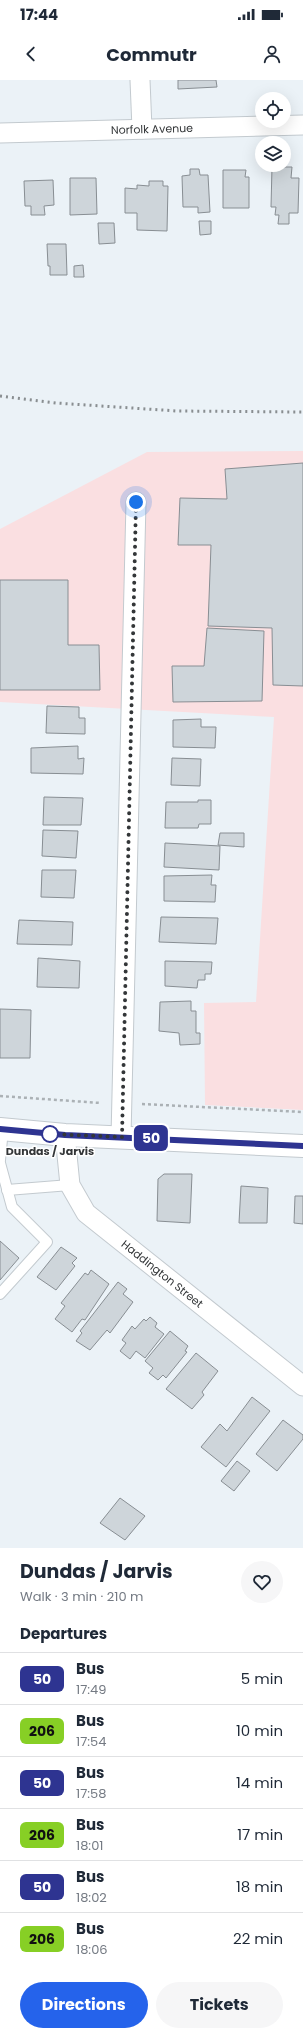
<!DOCTYPE html>
<html lang="en">
<head>
<meta charset="utf-8">
<style>
	:root { --surface:#fff; --page:#f6f6f7; --text:#1f2937; --muted:#747a83; --line:#e0e1e3; --accent:#2563eb }
	body { margin:0; font-family:Poppins,sans-serif; background:var(--page); color:var(--text); height:100vh; display:flex; flex-direction:column; font-size:15px; white-space:nowrap }
	* { box-sizing:border-box; margin:0 }
	p { font-size:13px; color:var(--muted) }
	.icon { flex:none; width:22px; height:22px; fill:none; stroke:currentColor; stroke-width:2; stroke-linecap:round; stroke-linejoin:round }
	.map { position:relative; height:1468px; overflow:hidden }
	.panel { display:flex; flex-direction:column; background:var(--surface); flex:1 }
	.panel>* { flex:none }
	.badge { padding:0 8px; border-radius:6px; font-size:14px; line-height:26px }
	.fabs { position:absolute; left:255px; top:12px; display:grid; gap:8px }
	.fabs a { display:grid; place-items:center; width:36px; height:36px; border-radius:50%; background:var(--surface); box-shadow:0 4px 16px #0002; font-size:20px }
	.you { position:absolute; width:20px; height:20px; margin:-10px; border:3px solid #fff; border-radius:50%; background:#1a73e8; box-shadow:0 0 0 6px #1a73e833 }
	.map>.badge { position:absolute; translate:-50% -50%; box-shadow:0 0 0 2px #fff }
	h2 { padding:0 20px; font-size:15px; line-height:36px }
	.round { display:grid; place-items:center; flex:none; width:42px; height:42px; border-radius:21px; background:var(--page) }
	.overview { display:flex; align-items:center; justify-content:space-between; height:68px; padding:0 20px }
	h1 { font-size:19px; font-weight:700; line-height:30px }
	.action { display:flex; gap:8px; margin-top:auto; padding:8px 20px }
	.action a { flex:1; height:46px; border-radius:24px; background:var(--accent); color:#fff; font-size:16px; font-weight:700; line-height:46px; text-align:center }
	.action a+a { background:var(--page); color:var(--text) }
	ul { padding:0; list-style:none }
	li { display:flex; align-items:center; gap:12px; height:52px; padding:0 20px; border-top:1px solid var(--line) }
	li div { flex:1 }
	li b { display:block; font-size:15px }
	li em { font-style:normal }
	li .badge { min-width:44px; font-weight:700; text-align:center }
	.status { display:flex; justify-content:space-between; align-items:center; height:28px; padding:0 20px; background:var(--surface); direction:ltr }
	.status svg { height:11px; fill:currentColor }
	header { display:flex; justify-content:space-between; align-items:center; height:52px; padding:0 20px; background:var(--surface); font-size:18px; font-weight:700 }
	.map>svg:first-child { display:block }
</style>
</head>
<body>
<div class="status"><b>17:44</b><svg viewBox="0 0 49 12"><path d="M0 12V9h3v3zM5 12V6h3v6zM10 12V3h3v9zM15 12V0h3v12zM26 1h20v11H26zM47 4h2v5h-2z"/></svg></div>
<header><svg class="icon" aria-label="back" viewBox="0 0 24 24"><path d="M15 5l-7 7 7 7"/></svg>Commutr<svg class="icon" aria-label="person" viewBox="0 0 24 24"><circle cx="12" cy="8" r="4"/><path d="M4 21q1-7 8-7t8 7"/></svg></header>
<div class="map">
<svg width="303" height="1468" viewBox="0 0 303 1468">
	<rect width="100%" height="100%" fill="#ebf2f7"/>
	<path fill="#fadfe1" d="M303,371V1030L205,1025L204,923L256,922L274,637L0,622V449L147,372Z"/>
	<g fill="#ced5da" stroke="#888e93">
		<path d="M178,0H216L217,7L178,9Z"/>
		<path d="M272,87H292L291,98H299L298,133H289V144H278L279,135H275L276,127H271Z"/>
		<path d="M190,89H199L200,95H208L210,132L198,133V127H183L182,96L190,95Z"/>
		<path d="M223,90H246L245,97H249V128H223Z"/>
		<path d="M70,98H96L97,134L70,135Z"/>
		<path d="M53,100L54,125L44,126L45,135H31V126H25L24,101Z"/>
		<path d="M149,101H163V106H168L167,151L137,150V133H125V108L137,109V105L149,106Z"/>
		<path d="M199,141H211V154L200,155Z"/>
		<path d="M98,143H114L115,163L99,164Z"/>
		<path d="M47,164H66L67,195H50V186H48Z"/>
		<path d="M83,185L84,197H74V186Z"/>
		<path d="M303,383V606L273,605L272,548L208,546L211,465H178L180,418L227,419L225,389Z"/>
		<path d="M0,500H68V565H99L100,610H0Z"/>
		<path d="M207,548L264,551L262,621L173,622L172,586H204Z"/>
		<path d="M47,626L79,627V638H85V654L46,653Z"/>
		<path d="M201,639V647H216L215,668L173,667V640Z"/>
		<path d="M78,666V679L84,678L83,694L31,693V668Z"/>
		<path d="M172,678L201,679L200,706L171,705Z"/>
		<path d="M44,717L83,718L81,745H43Z"/>
		<path d="M198,720H211V744H199L198,748H165L166,722H198Z"/>
		<path d="M43,750L78,751L76,778L42,776Z"/>
		<path d="M220,753H244V767L218,765Z"/>
		<path d="M165,763L220,766L219,790L164,787Z"/>
		<path d="M42,790H76L74,818L41,817Z"/>
		<path d="M212,795L211,805H216L215,822L164,821V796Z"/>
		<path d="M161,837L218,838L216,864L159,862Z"/>
		<path d="M19,840L73,842L72,865L17,864Z"/>
		<path d="M38,878L80,881L79,908L37,907Z"/>
		<path d="M165,881L212,882L211,894H205V900H198L197,908L165,906Z"/>
		<path d="M191,921V931H196V953H200V964L180,965L179,953L159,951L160,922Z"/>
		<path d="M0,929L31,930L30,978H0Z"/>
		<path d="M164,1094H192L190,1143L157,1141L158,1099Z"/>
		<path d="M241,1106L268,1108L267,1143H239Z"/>
		<path d="M295,1116H303V1144L294,1143Z"/>
		<path d="M0,1161L19,1178L0,1200Z"/>
		<path d="M61,1167L77,1178L72,1183L75,1186L56,1210L37,1197Z"/>
		<path d="M91,1190L109,1204L85,1240L82,1239L72,1252L55,1239L65,1226L61,1223L85,1193L88,1195Z"/>
		<path d="M118,1202L127,1209L123,1214L133,1222L110,1253L107,1250L90,1270L76,1261L82,1253L80,1251Z"/>
		<path d="M150,1237L157,1243L155,1247L164,1254L145,1278L136,1271L130,1279L120,1271L126,1263L122,1260L132,1246L135,1249L144,1239L146,1241Z"/>
		<path d="M170,1251L188,1266L185,1271L187,1272L166,1298L163,1295L158,1300L149,1293L153,1288L145,1281Z"/>
		<path d="M196,1273L218,1291L202,1312L204,1315L192,1329L166,1309Z"/>
		<path d="M252,1317L270,1331L226,1387L201,1367L220,1344L227,1351Z"/>
		<path d="M283,1340L303,1355V1359L277,1391L256,1374Z"/>
		<path d="M237,1381L250,1391L234,1411L221,1401Z"/>
		<path d="M120,1418L145,1436L125,1460L100,1443Z"/>
	</g>
	<g fill="none" stroke-linecap="round" stroke-linejoin="round">
		<defs>
			<g id="lane">
				<path d="M0,1080L3,1049"/>
				<path d="M0,1083L12,1127L47,1162L0,1214"/>
				<path d="M7,1110L70,1105"/>
			</g>
			<g id="street">
				<path d="M140,0L142,49"/>
				<path id="s1" d="M0,53L303,45"/>
				<path id="s2" d="M65,1055L70,1105L86,1133L303,1306"/>
				<path d="M121,1057L136,422"/>
			</g>
			<path id="primary" d="M0,1049L65,1055L303,1066"/>
		</defs>
		<use href="#lane" stroke="#c3cacf" stroke-width="12"/>
		<use href="#street" stroke="#c3cacf" stroke-width="21"/>
		<use href="#primary" stroke="#c3cacf" stroke-width="24"/>
		<g stroke="#abb1b5" stroke-width="2.5" stroke-dasharray="3 3" stroke-linecap="butt">
			<path d="M0,1016L101,1023"/>
			<path d="M142,1024L303,1032"/>
		</g>
		<use href="#lane" stroke="#fff" stroke-width="10"/>
		<use href="#street" stroke="#fff" stroke-width="19"/>
		<use href="#primary" stroke="#fff" stroke-width="22"/>
		<path stroke="#898e91" stroke-width="3" stroke-dasharray="2 4" stroke-linecap="butt" d="M0,316L56,323L177,331L303,332"/>
	</g>
	<g fill="none" stroke-linecap="round" stroke-linejoin="round">
		<defs>
			<path id="line" d="M0,1049L65,1055L303,1066"/>
		</defs>
		<use href="#line" stroke="#fff" stroke-width="9"/>
		<use href="#line" stroke="#2e3491" stroke-width="6"/>
		<path stroke="#333638" stroke-width="4" stroke-dasharray="0 7.2" d="M50,1054L122,1057L136,422"/>
	</g>
	<circle fill="#fff" stroke="#2e3491" stroke-width="2" cx="50" cy="1054" r="8"/>
	<g text-anchor="middle" dominant-baseline="central" stroke-width="3" stroke-linejoin="round" paint-order="stroke">
		<g font-size="11" fill="#333638" stroke="#fff">
			<text stroke="none"><textPath href="#s1" startOffset="152">Norfolk Avenue</textPath></text>
			<text stroke="none"><textPath href="#s2" startOffset="180">Haddington Street</textPath></text>
		</g>
		<g font-size="11" font-weight="bold" fill="#333638" stroke="#fff">
			<text x="50" y="1071">Dundas / Jarvis</text>
		</g>
	</g>
</svg>
<div class="fabs">
<a><svg class="icon" aria-label="locate" viewBox="0 0 24 24"><circle cx="12" cy="12" r="6"/><path d="M12 2v4M12 18v4M2 12h4M18 12h4"/></svg></a>
<a><svg class="icon" aria-label="layers" viewBox="0 0 24 24"><path d="M12 4l9 5-9 5-9-5zM3 14l9 5 9-5"/></svg></a>
</div>
<div class="you" style="left:136px;top:422px"></div>
<b class="badge" style="left:151px;top:1058px;background:#2e3491;color:#fff">50</b>
</div>
<section class="panel">
<div class="overview"><div><h1>Dundas / Jarvis</h1><p>Walk · 3 min · 210 m</p></div><a class="round"><svg class="icon" aria-label="heart" viewBox="0 0 24 24"><path d="M12 20l-8-8c-3-5 5-10 8-4 3-6 11-1 8 4z"/></svg></a></div>
<h2>Departures</h2>
<ul>
<li><span class="badge" style="background:#2e3491;color:#fff">50</span><div><b>Bus</b><p>17:49</p></div><em>5 min</em></li>
<li><span class="badge" style="background:#87cf25;color:#111">206</span><div><b>Bus</b><p>17:54</p></div><em>10 min</em></li>
<li><span class="badge" style="background:#2e3491;color:#fff">50</span><div><b>Bus</b><p>17:58</p></div><em>14 min</em></li>
<li><span class="badge" style="background:#87cf25;color:#111">206</span><div><b>Bus</b><p>18:01</p></div><em>17 min</em></li>
<li><span class="badge" style="background:#2e3491;color:#fff">50</span><div><b>Bus</b><p>18:02</p></div><em>18 min</em></li>
<li><span class="badge" style="background:#87cf25;color:#111">206</span><div><b>Bus</b><p>18:06</p></div><em>22 min</em></li>
</ul>
<div class="action"><a>Directions</a><a>Tickets</a></div>
</section>
</body>
</html>
